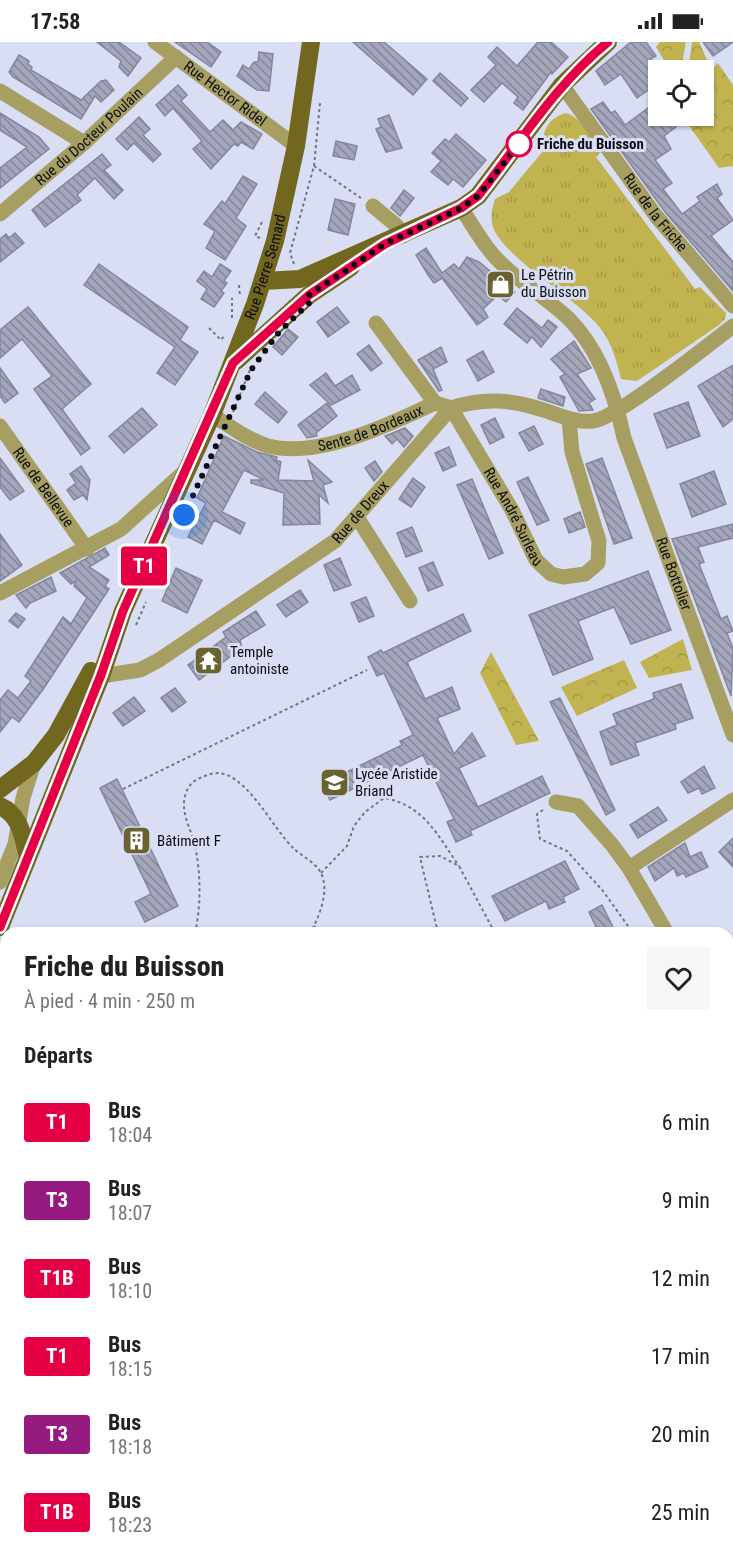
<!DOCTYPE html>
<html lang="fr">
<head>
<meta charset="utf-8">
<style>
	:root { --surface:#fff; --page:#f6f6f6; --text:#222; --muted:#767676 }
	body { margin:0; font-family:"Roboto Condensed",sans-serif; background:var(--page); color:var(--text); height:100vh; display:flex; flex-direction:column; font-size:22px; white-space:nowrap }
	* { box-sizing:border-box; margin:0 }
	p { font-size:20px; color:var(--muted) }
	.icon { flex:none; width:33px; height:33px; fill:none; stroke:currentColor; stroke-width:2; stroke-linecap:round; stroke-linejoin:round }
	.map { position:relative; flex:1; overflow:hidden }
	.sheet { position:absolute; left:0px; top:885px; width:734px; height:638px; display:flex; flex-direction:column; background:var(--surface); border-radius:18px 18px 0 0; box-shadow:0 2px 4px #0004 }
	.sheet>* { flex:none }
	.badge { padding:0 12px; border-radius:4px; font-size:21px; line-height:39px }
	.buttons { position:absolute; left:648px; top:18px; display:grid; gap:12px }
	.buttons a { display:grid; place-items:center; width:66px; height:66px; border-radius:0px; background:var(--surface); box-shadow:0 2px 4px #0004; font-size:30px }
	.you { position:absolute; width:30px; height:30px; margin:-15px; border:4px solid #fff; border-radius:50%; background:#1a73e8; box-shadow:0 0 0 9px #1a73e833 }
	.map>.badge { position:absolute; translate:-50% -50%; box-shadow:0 0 0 3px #fff }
	h2 { padding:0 24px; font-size:22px; line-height:54px }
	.round { display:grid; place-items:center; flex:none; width:63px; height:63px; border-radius:0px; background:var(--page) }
	.overview { display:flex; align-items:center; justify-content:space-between; height:102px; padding:0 24px }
	h1 { font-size:28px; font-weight:800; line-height:45px }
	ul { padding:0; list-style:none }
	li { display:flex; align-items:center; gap:18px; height:78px; padding:0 24px }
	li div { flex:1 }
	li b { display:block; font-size:22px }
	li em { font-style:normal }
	li .badge { min-width:66px; font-weight:700; text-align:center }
	.status { display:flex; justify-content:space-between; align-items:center; height:42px; padding:0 30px; background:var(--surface); direction:ltr }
	.status svg { height:16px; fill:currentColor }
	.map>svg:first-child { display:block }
</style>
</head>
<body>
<div class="status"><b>17:58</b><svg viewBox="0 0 49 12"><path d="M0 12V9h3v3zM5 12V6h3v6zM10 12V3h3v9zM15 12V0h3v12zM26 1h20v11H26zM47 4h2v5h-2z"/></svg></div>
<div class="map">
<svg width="733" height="1522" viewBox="0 0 733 1522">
	<defs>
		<pattern id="grass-tufts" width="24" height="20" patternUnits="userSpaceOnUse" patternTransform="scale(1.5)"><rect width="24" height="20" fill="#c0b350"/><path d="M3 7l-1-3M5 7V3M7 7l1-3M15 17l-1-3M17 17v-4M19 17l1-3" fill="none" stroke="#a49945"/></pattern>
		<pattern id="forest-crowns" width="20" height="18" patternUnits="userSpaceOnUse" patternTransform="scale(1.5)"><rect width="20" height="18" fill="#c0b350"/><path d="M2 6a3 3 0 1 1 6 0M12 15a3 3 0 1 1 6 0" fill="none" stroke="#a49945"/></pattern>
		<pattern id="building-back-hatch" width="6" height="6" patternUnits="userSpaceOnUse" patternTransform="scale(1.5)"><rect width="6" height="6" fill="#a4a7bc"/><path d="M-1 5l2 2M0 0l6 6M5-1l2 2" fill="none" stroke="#848698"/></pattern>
	</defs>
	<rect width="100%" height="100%" fill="#dadef4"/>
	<path fill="url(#grass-tufts)" d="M566,71C581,75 592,97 601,110L596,115L695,247L700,245L726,271L725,277L719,283L637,339L621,337C616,316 610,295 594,279C571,254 502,213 493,185C490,175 492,166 495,157L509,150L543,109C542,90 546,77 566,71Z"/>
	<g fill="url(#forest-crowns)">
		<path d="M660,0H686L681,28H670L656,5Z"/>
		<path d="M692,0H699L708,20L700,28H688Z"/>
		<path d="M718,21L733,43V124L719,126L685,78V74H704V37Z"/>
		<path d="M683,597L692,628L649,636L640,620Z"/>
		<path d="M491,610L539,699L516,703L480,631Z"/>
		<path d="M624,618L637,646L577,674L561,645Z"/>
	</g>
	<path fill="#c0b350" d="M663,224L690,254L680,262L654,232Z"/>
	<g fill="url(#building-back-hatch)" stroke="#84879b" stroke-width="1.5">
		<path d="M97,0H119L141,16L128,34L119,25L121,19Z"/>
		<path d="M175,0H207L221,10L211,25Z"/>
		<path d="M353,0H384L427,37L413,53Z"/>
		<path d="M538,0H551L568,15L552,32L551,30L523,68L514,61L518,55L502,41L484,60L471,48L496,23L488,15L497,5L517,24Z"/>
		<path d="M631,0H646L656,14L650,17L658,29V41L637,56L621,32L605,43L596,29Z"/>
		<path d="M703,0H733L713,14Z"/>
		<path d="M259,10L273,12L269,49L257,48L237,34L243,23L249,27L254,20H258Z"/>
		<path d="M19,13L29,19L28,22L32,25L31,28L81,58L101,39L106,38L114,48L101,60L95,54L81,77L13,35L9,30Z"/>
		<path d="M440,31L468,56L461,64L433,39Z"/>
		<path d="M178,43L187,53L181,59L210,90L223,78L233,88L241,80L262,92L253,107L241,100L238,104L234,102L211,127L193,107L202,99L173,66L165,74L156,63Z"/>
		<path d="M603,60L611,71L615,69L625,83L648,66L659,83L670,76L676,85L664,94L671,107L655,118L672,141L663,147L682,172L700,159L697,155L717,142L722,152L717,156L733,178L711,194L733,220V249L665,170L591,67Z"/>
		<path d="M0,71L39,95L49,107L0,146V126L27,105L0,88Z"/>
		<path d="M389,73L402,106L386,110L376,87L381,85L378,77Z"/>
		<path d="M139,75L150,87L143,93L161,112L153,120L134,101L127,108L116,97Z"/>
		<path d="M456,92L486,118L463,145L453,137L448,143L431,130L441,119L432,111L445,97L449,100Z"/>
		<path d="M336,99L357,104L354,118L333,114Z"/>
		<path d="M102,112L111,123L104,128L123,148L114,157L95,136L77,153L81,158L45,185L32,168Z"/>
		<path d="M243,134L257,142L236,176L246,184L225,218L206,206L215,189L204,182L222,159L225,162Z"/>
		<path d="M404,148L414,156L400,174L391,166Z"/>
		<path d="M335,157L355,162L348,193L328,188Z"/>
		<path d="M15,191L24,201L0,220V197L6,192L9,196Z"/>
		<path d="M426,206L442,231L454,222L459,227L467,215L479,220L515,250L506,260L498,253L483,267L488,275L477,283L442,236L434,241L428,233L416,213Z"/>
		<path d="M99,222L188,285L180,298L198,310L175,343L157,331L175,305L84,243Z"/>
		<path d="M220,222L231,229L224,239L227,241L221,249L224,251L214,265L201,257L207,247L197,239L204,229L212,235Z"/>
		<path d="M28,265L91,342L62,367L90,406L81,413L34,347L52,334L22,297L0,316V288Z"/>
		<path d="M337,265L349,280L328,295L317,280Z"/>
		<path d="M517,266L542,286L548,278L557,285L541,305L532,295L527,301L504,282Z"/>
		<path d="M288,287L298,295L282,313L273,305Z"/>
		<path d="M574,299L591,326L577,332L595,357L589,361L593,368L579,369L560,335L565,332L551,317Z"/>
		<path d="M369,303L382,321L371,329L357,312Z"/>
		<path d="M441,305L447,320L433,327L442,348L439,349L418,318Z"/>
		<path d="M483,309L494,330L478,339L467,318Z"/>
		<path d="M733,323V377L723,385L698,344Z"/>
		<path d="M0,326L18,351L5,361L0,354Z"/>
		<path d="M326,331L335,344L352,333L360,348L331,363L310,343Z"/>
		<path d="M541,347L565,355L563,364L538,356Z"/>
		<path d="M265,350L287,370L278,381L255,362Z"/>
		<path d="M688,360L700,394L667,406L654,372Z"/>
		<path d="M327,361L337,374L316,391L317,394L307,396L298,383Z"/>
		<path d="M142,366L157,383L124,411L109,394Z"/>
		<path d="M495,376L504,395L490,402L481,383Z"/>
		<path d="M534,384L543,402L529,409L519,391Z"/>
		<path d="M405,386L413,394L404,405L397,397L392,402L385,394Z"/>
		<path d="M224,394L257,410L277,415L276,418L281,420L278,438L314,439L308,418L332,440L323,443L328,461L319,453L320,482L283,483L284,451L251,441V438H264L244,428L222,470L245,481L240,492L214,478L202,502L188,495L206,461L197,456Z"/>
		<path d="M449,405L456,423L443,429L435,411Z"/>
		<path d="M0,416L24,449L10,458L0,445Z"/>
		<path d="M602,416L632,496L614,502L586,422Z"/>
		<path d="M375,419L382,430L374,439L365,426Z"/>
		<path d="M81,424L90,438L87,458L83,453L74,458L67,448L76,441L70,432Z"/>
		<path d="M714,429L726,462L692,475L680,442Z"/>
		<path d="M528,435L549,478L537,483L517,440Z"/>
		<path d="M413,436L425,445L411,465L399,457Z"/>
		<path d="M472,437L503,511L489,517L457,443Z"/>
		<path d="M580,470L585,485L569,491L564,477Z"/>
		<path d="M733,482V496L698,505L704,520L699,522L721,577L727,574L733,589L727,591L733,606L731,654L672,497Z"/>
		<path d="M412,485L422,509L406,515L397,491Z"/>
		<path d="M0,492L22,523L0,539Z"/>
		<path d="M105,506L109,513L89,525L109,538L105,544L109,547L44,646L19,680L12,675L0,690V658L8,648L18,656L31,639L25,634L63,575L71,582L87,556L74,544L76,539L71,542L60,531Z"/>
		<path d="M340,516L351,543L334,549L324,523Z"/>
		<path d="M433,520L443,543L428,549L419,526Z"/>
		<path d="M176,526L202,538L187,571L162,559Z"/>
		<path d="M648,529L671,588L631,602L614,565L578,579L593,617L553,633L529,573Z"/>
		<path d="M51,535L56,549L30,561L26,566L16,553Z"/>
		<path d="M300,548L308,560L286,575L277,563Z"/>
		<path d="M366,555L374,574L359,580L351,561Z"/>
		<path d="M256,569L265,583L240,598L242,606L199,638L188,623L226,595L223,590Z"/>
		<path d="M16,571L25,577L18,586L9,579Z"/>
		<path d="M463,572L471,589L407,620L425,657L452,645L460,667L437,676L454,712L472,691L485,714L459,726L478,765L542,734L550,751L470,789L472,793L456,800L447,780L454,777L423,713L330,758L322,742L402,703L400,699L413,693L384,631L377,634L368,615L381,608L383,611Z"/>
		<path d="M681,642L693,676L675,682L676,687L635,701L639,713L611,723L600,690L617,683L613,672L654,657L653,651Z"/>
		<path d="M175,646L186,660L172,670L161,656Z"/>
		<path d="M134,655L145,669L123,684L113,671Z"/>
		<path d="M560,656L615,768L606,773L550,660Z"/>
		<path d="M704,724L715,746L702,752L699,746L688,751L681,740Z"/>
		<path d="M117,737L178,864L145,880L135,860L151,852L100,746Z"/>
		<path d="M658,765L667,778L638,796L630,783Z"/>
		<path d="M733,796V825L719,810Z"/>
		<path d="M685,801L690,815L701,810L708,825L686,835L684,831L677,834L674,826L655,839L648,825Z"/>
		<path d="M565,819L579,847L563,855L565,860L549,867L546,859L505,879L492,854Z"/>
		<path d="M602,863L616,891H599L589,870Z"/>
	</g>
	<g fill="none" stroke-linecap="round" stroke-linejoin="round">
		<g stroke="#717483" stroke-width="2" stroke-dasharray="3 3" stroke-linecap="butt">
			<path d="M314,124L361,156"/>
			<path d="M260,196L255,194L262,180"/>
			<path d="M294,222L290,211L314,124L320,61"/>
			<path d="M239,243L240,255"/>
			<path d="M232,276V256"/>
			<path d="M209,286L221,298L225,293"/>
			<path d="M233,370L250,328"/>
			<path d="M136,583L146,560"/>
			<path d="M123,747L367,628"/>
			<path d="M543,768L537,772L540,797L567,809L603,849L633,891"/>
			<path d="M321,831L347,804L354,784L365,770L384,756C424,763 438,794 459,824"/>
			<path d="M195,891C201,865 201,831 195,804C192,790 183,775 184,760C185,749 190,740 200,736C209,732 217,729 227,733C253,744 273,786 294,807C302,814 316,821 321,831C329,847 321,869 314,884L319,891"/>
			<path d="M309,891L314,884"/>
			<path d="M438,891L420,815L440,814L459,824L495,891"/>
			<path d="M0,1052L6,1048"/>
			<path d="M728,1241L733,1253"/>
			<path d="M728,1259L733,1261"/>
			<path d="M728,1297L733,1280"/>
			<path d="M0,1311L6,1313"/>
		</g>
		<g stroke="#a79f62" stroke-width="15">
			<path id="s1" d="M155,0L296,104"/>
			<path id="s2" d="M562,43L656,174L733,264"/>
			<path d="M0,49L84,101"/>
			<path d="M373,164L397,184L403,194"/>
			<path id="s3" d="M461,166C472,182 482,201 495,215C517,239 546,255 569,277C600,308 615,353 624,396L733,693"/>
			<path id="s4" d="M0,172L84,101L176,15"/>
			<path d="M376,281L435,361"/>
			<path id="s5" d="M435,361L451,366L512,468L536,518L551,532L563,535L585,532L598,521L599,499L572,410L569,377"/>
			<path id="s6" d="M212,373C230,384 248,398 268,404C318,417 391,382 435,361"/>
			<path id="s7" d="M0,384L87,507"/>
			<path d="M357,475L410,559"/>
			<path d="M0,551L121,487L184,430"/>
			<path id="s8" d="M101,634L140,628L159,618L335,499L451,366C482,356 509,357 540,367C558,372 574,381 593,379C618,376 708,303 733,284"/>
			<path d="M556,760L578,764L613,804L629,826"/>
			<path d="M0,840L15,802L23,756L34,721"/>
			<path d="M667,891L629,826L733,758"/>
			<path d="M470,1522L482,1516"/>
		</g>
		<g stroke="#71671e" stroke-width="18">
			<path d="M263,239L300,237L461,166L478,154L562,43L608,0"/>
			<path d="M236,319L309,253L351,225"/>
			<path d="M0,747L34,721L56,693L91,629"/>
			<path d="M0,764C21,773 23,796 28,815"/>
			<path id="s9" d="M0,885L101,634L123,569L212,373L255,262L275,199L296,104L311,0"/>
			<path d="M0,1350L6,1352"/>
			<path d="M728,1514L733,1515"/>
			<path d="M464,1522L468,1516"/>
		</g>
	</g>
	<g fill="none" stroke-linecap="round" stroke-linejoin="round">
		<defs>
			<path id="line" d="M0,885L101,633L123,569L233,321L309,253L385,202L461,166L478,154C520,101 555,43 608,0"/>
		</defs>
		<use href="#line" stroke="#fff" stroke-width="14"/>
		<use href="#line" stroke="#e50046" stroke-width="9"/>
		<path stroke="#0b0c14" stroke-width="6" stroke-dasharray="0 10.8" d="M184,473L251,328L279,290L312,258L309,253L385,202L461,166L478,154L519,102"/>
	</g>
	<defs>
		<symbol id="shop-square" viewBox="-11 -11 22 22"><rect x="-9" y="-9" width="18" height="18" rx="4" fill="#6a622f" stroke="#dadef4"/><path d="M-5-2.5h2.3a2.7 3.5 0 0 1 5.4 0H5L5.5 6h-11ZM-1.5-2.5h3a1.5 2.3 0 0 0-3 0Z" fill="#fff"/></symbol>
		<symbol id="temple-square" viewBox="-11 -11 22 22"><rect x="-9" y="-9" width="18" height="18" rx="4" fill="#6a622f" stroke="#dadef4"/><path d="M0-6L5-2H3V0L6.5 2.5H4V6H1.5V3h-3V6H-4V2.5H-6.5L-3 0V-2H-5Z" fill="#fff"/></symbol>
		<symbol id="school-square" viewBox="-11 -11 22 22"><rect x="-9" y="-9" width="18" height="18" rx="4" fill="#6a622f" stroke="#dadef4"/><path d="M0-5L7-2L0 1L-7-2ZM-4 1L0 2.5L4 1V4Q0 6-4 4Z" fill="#fff"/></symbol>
		<symbol id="building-square" viewBox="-11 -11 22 22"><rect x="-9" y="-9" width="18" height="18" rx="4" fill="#6a622f" stroke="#dadef4"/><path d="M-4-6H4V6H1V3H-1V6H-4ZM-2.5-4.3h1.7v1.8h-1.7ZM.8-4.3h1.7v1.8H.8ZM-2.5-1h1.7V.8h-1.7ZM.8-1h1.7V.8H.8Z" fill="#fff"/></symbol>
	</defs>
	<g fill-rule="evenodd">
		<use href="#shop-square" x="484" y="226" width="33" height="33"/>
		<use href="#temple-square" x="192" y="602" width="33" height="33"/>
		<use href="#school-square" x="318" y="724" width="33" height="33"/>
		<use href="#building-square" x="120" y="782" width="33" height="33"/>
	</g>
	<circle fill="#fff" stroke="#e50046" stroke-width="3" cx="519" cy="102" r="12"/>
	<g text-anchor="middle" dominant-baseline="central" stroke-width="6" stroke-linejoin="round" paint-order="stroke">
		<g font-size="15" fill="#0b0c14" stroke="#dadef4">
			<text stroke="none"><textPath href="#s1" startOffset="87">Rue Hector Ridel</textPath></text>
			<text stroke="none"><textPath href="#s4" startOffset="118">Rue du Docteur Poulain</textPath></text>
			<text stroke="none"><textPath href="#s2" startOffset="158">Rue de la Friche</textPath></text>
			<text stroke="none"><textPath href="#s9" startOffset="712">Rue Pierre Semard</textPath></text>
			<text stroke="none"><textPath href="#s6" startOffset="170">Sente de Bordeaux</textPath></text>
			<text stroke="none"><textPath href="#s7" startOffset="75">Rue de Bellevue</textPath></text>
			<text stroke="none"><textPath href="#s8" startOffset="312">Rue de Dreux</textPath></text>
			<text stroke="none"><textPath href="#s5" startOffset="142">Rue André Surleau</textPath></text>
			<text stroke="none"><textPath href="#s3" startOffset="434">Rue Bottolier</textPath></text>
		</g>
		<g font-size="15" font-weight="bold" fill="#0b0c14" stroke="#dadef4" text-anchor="start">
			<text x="537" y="102">Friche du Buisson</text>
		</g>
		<g font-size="15" fill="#0b0c14" stroke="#dadef4" text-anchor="start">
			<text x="521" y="233">Le Pétrin<tspan x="521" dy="17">du Buisson</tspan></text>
			<text x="230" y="610">Temple<tspan x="230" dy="17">antoiniste</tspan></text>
			<text x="355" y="732">Lycée Aristide<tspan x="355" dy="17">Briand</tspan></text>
			<text x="157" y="799">Bâtiment F</text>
		</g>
	</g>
</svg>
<div class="buttons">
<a><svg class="icon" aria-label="locate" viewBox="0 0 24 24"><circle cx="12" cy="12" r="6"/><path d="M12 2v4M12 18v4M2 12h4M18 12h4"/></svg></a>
</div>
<div class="you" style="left:184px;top:473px"></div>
<b class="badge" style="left:144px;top:524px;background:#e50046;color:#fff">T1</b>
<section class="sheet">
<div class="overview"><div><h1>Friche du Buisson</h1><p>À pied · 4 min · 250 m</p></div><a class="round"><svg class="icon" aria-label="heart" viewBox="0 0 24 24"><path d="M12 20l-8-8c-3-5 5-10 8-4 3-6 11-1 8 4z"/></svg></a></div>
<h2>Départs</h2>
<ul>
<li><span class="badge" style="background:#e50046;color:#fff">T1</span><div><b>Bus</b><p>18:04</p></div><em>6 min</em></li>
<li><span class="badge" style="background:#951b81;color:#fff">T3</span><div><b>Bus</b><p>18:07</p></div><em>9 min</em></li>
<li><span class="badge" style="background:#e50046;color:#fff">T1B</span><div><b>Bus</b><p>18:10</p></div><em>12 min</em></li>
<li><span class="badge" style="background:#e50046;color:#fff">T1</span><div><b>Bus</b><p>18:15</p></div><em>17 min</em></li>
<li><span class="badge" style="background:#951b81;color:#fff">T3</span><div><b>Bus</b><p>18:18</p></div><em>20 min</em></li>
<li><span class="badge" style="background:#e50046;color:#fff">T1B</span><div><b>Bus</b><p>18:23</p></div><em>25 min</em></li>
</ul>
</section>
</div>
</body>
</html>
